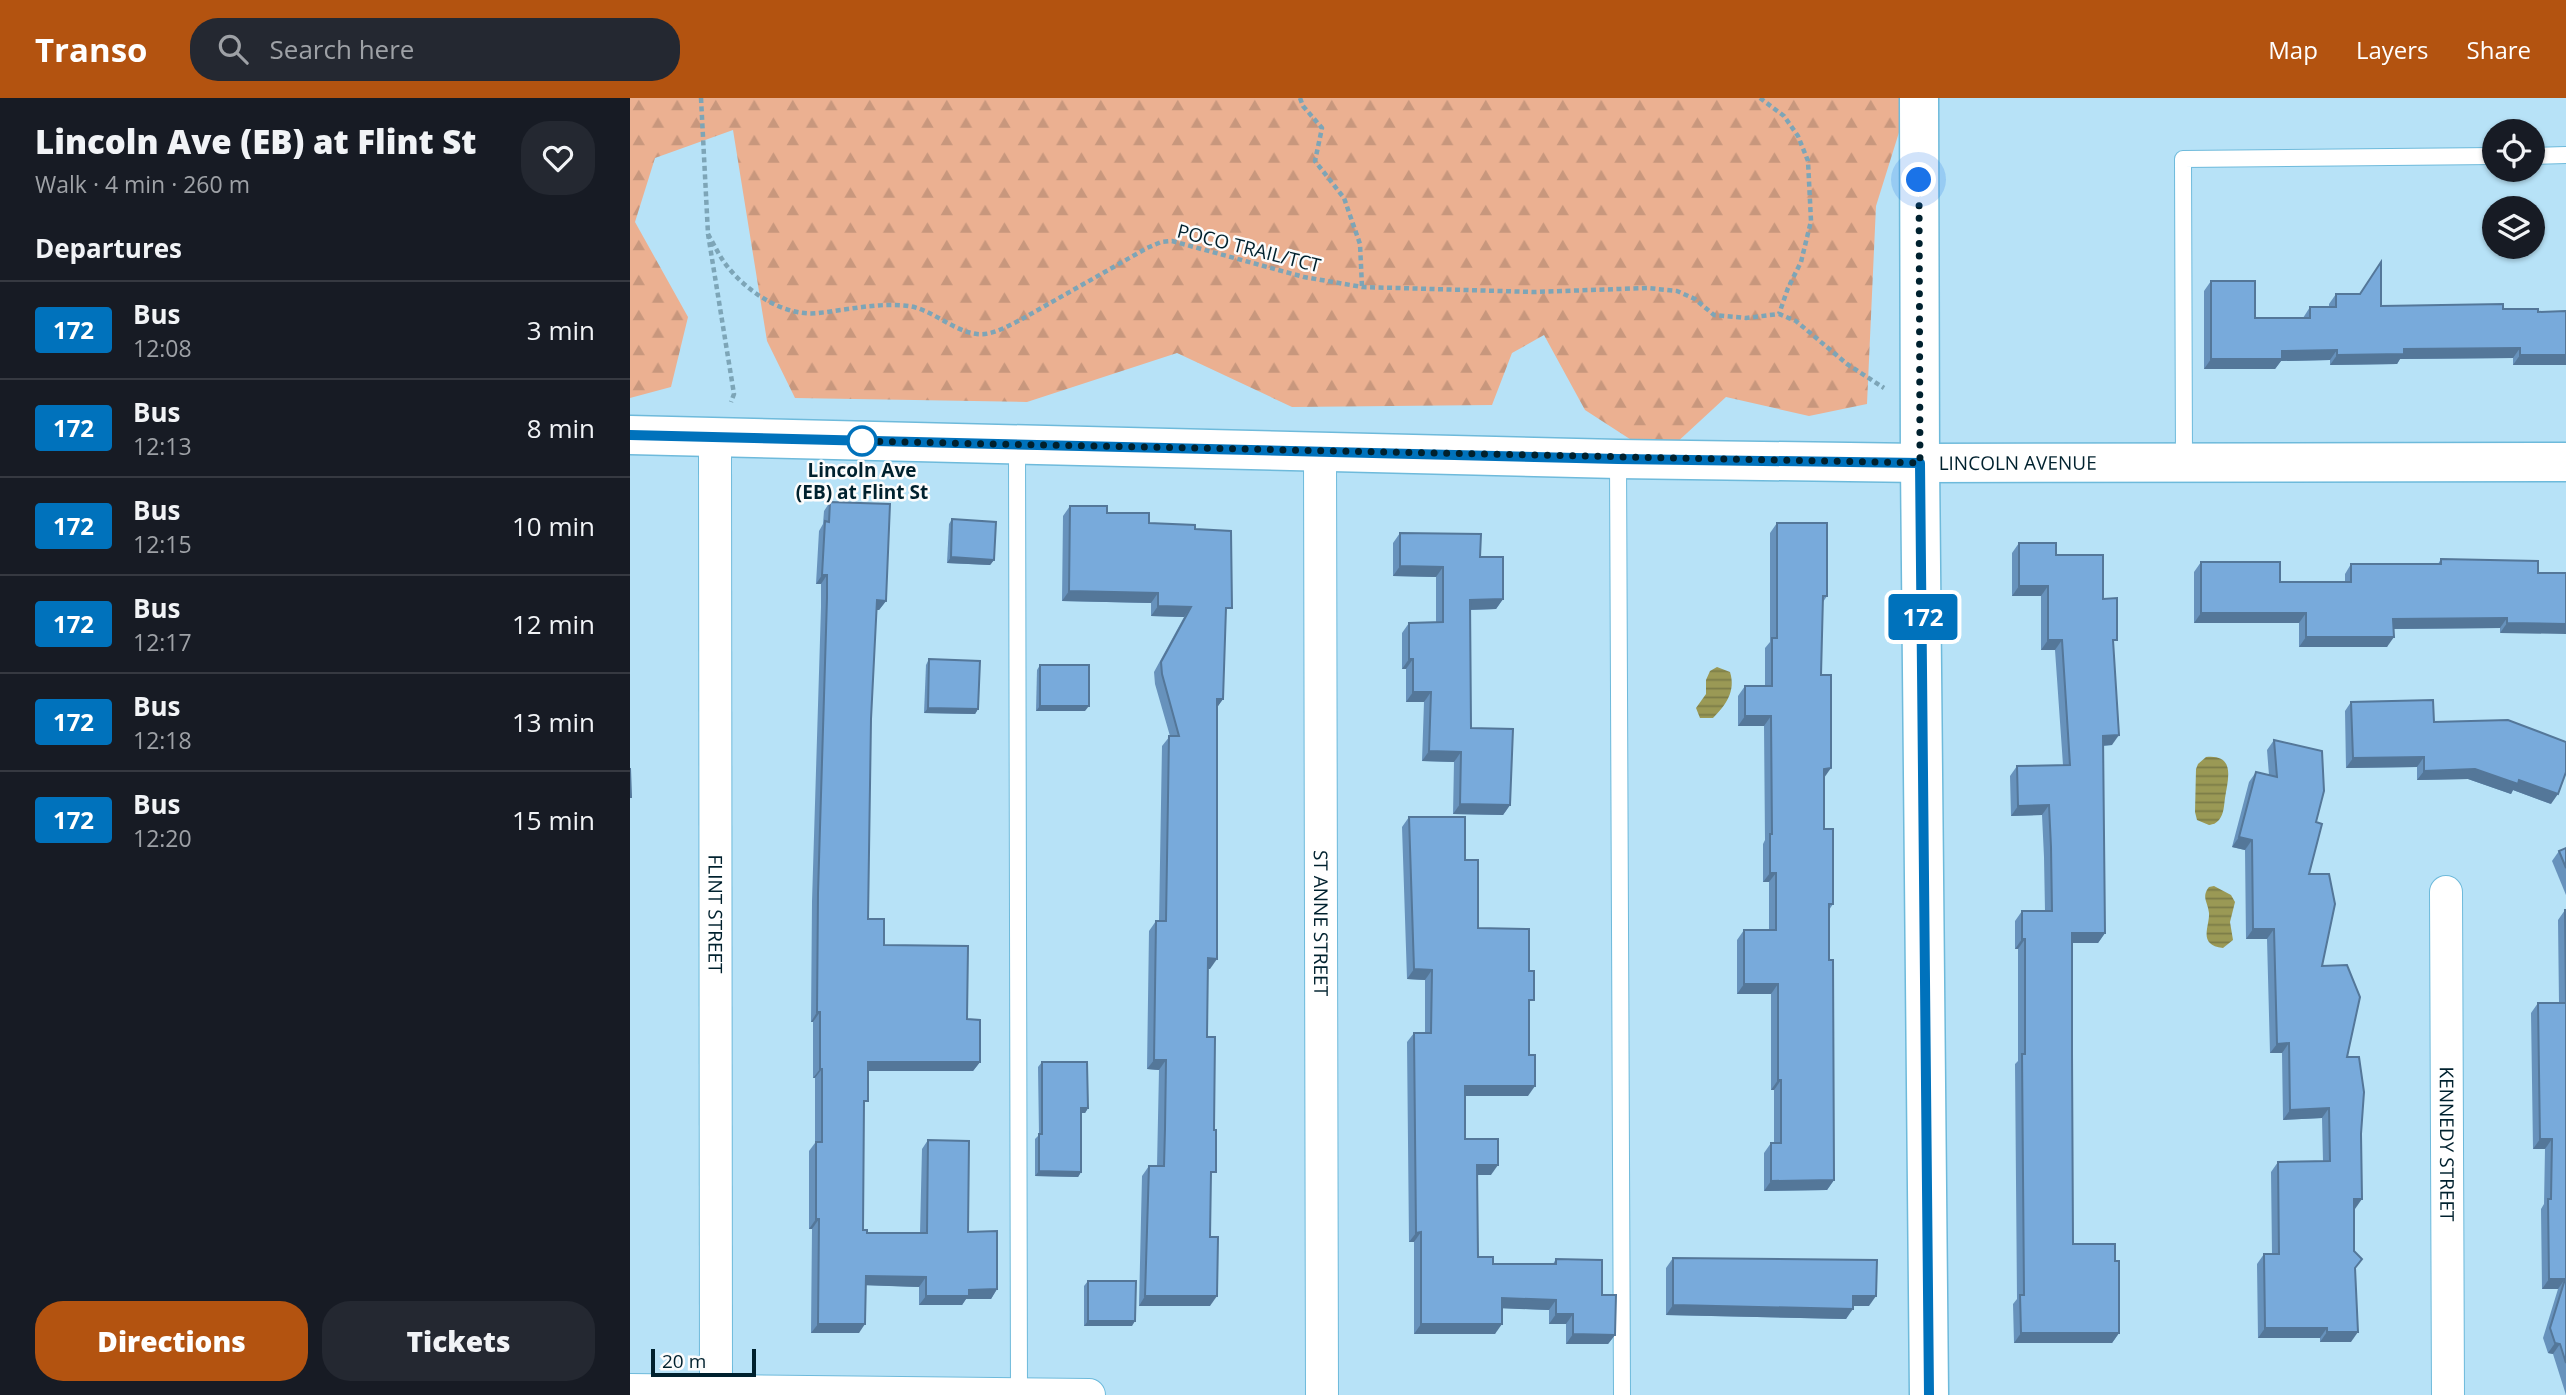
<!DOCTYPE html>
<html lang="en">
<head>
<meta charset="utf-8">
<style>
	:root { --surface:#171b24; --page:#242831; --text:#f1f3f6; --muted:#9ea1a6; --line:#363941; --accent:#b35310 }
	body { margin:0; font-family:"Open Sans",sans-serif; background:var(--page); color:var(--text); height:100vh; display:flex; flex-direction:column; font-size:26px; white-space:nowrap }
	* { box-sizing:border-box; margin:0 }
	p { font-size:23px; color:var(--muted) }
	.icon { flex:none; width:38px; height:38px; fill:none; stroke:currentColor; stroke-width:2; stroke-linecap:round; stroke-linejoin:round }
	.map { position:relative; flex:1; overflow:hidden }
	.panel { display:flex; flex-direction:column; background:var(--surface); width:630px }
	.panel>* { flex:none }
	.badge { padding:0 14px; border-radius:5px; font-size:24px; line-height:46px }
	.buttons { position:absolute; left:1852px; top:21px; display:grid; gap:14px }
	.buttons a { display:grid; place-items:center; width:63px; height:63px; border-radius:50%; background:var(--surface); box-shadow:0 2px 5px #0004; font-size:35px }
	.scale { position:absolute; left:21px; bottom:18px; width:105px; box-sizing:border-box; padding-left:7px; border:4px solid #00212e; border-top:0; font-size:19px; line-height:24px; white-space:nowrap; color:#00212e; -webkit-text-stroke:5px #fcfcfc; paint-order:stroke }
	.you { position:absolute; width:35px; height:35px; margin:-18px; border:5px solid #fff; border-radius:50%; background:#1a73e8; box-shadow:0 0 0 10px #1a73e833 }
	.map>.badge { position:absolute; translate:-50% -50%; box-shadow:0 0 0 4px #fff }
	h2 { padding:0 35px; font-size:26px; line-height:63px }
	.round { display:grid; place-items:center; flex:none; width:74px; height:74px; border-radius:28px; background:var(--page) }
	.summary { display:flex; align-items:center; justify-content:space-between; height:119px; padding:0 35px }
	h1 { font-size:33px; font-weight:800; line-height:52px }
	.button { display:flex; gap:14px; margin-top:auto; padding:14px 35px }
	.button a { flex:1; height:80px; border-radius:28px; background:var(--accent); color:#fff; font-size:28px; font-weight:800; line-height:80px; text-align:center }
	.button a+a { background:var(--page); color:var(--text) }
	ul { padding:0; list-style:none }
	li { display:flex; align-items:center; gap:21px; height:98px; padding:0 35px; border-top:2px solid var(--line) }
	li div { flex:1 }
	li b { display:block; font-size:26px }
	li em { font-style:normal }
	li .badge { min-width:77px; font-weight:700; text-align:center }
	header { display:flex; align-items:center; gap:42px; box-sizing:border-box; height:98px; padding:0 35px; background:var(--accent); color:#fff }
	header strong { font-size:33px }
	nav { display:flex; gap:38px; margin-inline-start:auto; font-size:24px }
	.search { width:490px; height:63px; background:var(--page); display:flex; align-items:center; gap:18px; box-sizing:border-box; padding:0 24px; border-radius:28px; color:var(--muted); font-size:26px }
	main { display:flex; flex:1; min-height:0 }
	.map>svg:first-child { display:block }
</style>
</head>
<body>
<header>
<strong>Transo</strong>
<div class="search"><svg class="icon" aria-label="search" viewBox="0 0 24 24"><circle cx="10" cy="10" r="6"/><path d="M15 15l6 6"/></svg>Search here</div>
<nav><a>Map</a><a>Layers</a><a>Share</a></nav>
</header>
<main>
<section class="panel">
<div class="summary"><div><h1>Lincoln Ave (EB) at Flint St</h1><p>Walk · 4 min · 260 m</p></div><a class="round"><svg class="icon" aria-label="heart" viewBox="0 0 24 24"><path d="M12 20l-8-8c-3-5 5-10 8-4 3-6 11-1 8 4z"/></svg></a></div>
<h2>Departures</h2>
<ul>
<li><span class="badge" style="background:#0072bc;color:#fff">172</span><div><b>Bus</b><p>12:08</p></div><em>3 min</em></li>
<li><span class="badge" style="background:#0072bc;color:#fff">172</span><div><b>Bus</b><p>12:13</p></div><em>8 min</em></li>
<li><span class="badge" style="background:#0072bc;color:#fff">172</span><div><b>Bus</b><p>12:15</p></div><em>10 min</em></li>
<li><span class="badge" style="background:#0072bc;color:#fff">172</span><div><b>Bus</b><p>12:17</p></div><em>12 min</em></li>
<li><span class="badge" style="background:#0072bc;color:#fff">172</span><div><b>Bus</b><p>12:18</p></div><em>13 min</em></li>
<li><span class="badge" style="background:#0072bc;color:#fff">172</span><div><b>Bus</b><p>12:20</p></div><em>15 min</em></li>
</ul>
<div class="button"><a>Directions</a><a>Tickets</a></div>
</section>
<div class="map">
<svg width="1936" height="1297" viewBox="0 0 1936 1297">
	<defs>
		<pattern id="forest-firs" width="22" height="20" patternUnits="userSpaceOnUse" patternTransform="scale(1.75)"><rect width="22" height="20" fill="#ebb091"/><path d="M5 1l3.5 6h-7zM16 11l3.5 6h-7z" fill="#c8977d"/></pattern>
		<pattern id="water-rules" width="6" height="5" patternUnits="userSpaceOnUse" patternTransform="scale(1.75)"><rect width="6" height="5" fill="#9a9955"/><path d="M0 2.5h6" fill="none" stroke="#7b7c47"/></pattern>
	</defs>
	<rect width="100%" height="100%" fill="#b7e2f7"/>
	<path fill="url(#forest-firs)" d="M0,0H1276V12L1246,108L1237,306L1179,318L1096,299L1044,347L1006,345L955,312L914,237L882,255L862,307L662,309L547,255L397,304L165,300L137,243L103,32L25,60L5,124L58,219L41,289L0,300Z"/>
	<g fill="url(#water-rules)">
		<path d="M1087,569L1100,574C1106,593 1096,607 1083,620H1070L1066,610L1076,596V582L1080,573Z"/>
		<path d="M1576,659C1606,656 1598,681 1595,700C1594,707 1594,716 1589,722C1585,726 1584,726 1579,727L1567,722L1565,714L1566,671L1568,666Z"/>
		<path d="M1584,788L1601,797L1605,804L1600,824L1603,842L1593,850C1567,847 1580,828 1579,815C1578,804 1571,799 1579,789Z"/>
	</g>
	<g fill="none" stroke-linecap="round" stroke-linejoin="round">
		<defs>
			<g id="service">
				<path d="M1902,58L1936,57"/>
				<path d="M387,347L389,1297"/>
				<path d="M988,361L992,1297"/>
				<path d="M1554,365L1553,61L1864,58"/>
			</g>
			<g id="minor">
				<path id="s1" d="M85,340L86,1293"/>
				<path id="s2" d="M690,353L692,1297"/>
				<path id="s3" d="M1816,794L1818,1297"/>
				<path d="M0,1292L459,1297"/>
			</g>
			<path id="tertiary" d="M1289,0L1290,365"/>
			<g id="secondary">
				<path id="s4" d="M0,337L988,361L1290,365L1936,364"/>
				<path d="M1290,365L1299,1297"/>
			</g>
		</defs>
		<use href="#service" stroke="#6ebadb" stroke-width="18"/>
		<use href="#minor" stroke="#6ebadb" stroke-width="34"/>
		<use href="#tertiary" stroke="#6ebadb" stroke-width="41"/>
		<use href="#secondary" stroke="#6ebadb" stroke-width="41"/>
		<g stroke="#7da5b7" stroke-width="4.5" stroke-dasharray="5 3.5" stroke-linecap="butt">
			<path d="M71,0L78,136L104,296L101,304"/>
			<path d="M670,0L673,8L692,30L685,63L714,100L730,146L732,189"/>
			<path d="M1130,0L1154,18L1168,38L1178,63L1181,123L1171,164L1158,190L1149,216"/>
			<path d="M78,136C83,145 88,155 94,164C114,192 153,219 188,215C218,212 249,204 279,208C303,212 323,233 347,236C362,238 380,227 392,221L517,150L531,144L542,143L674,179L732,189L904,194L1017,190L1047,193L1065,201L1084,217L1116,220L1149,216L1166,223L1217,266L1254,290"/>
		</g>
		<use href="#service" stroke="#fff" stroke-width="16"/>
		<use href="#minor" stroke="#fff" stroke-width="32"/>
		<use href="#tertiary" stroke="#fff" stroke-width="38"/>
		<use href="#secondary" stroke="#fff" stroke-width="38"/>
	</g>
	<g fill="#6792bc">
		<path d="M1581,183L1625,220H1673L1680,209H1699V206L1706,196L1751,208L1873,211L1908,214L1936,213V267H1883V260L1770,261L1767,266L1700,267V262L1651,263L1645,271H1574V193Z"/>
		<path d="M200,404L256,503L249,512H246L241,621L238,821L254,847L337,921L350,964L343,973H238L234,1009L233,1132L237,1135H290L292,1051L298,1042L338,1134L367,1191L361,1201H336L332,1207H289V1189L236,1187L229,1235H181L182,1131H179V1053L185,1045V980H183V924H181L182,804L191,509V486H186L189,433L193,426L194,413Z"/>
		<path d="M440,408L477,415L519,425L565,431L596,518L593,601L587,609L580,871H578L577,939L581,1081L580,1208H509L512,1078L519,1068H527L529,972L517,971L519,833L526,823H529L532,648L540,638L525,586L524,574L554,519L521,518V505L432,503L433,418Z"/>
		<path d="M322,421L364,462L360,467L317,465L319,426Z"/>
		<path d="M1147,425L1197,498L1193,504L1191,577L1194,731L1203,806L1199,812V862L1204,1082L1197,1092L1134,1093V1055L1141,1045H1144V992H1141V896H1107V842L1114,832H1139V784H1133V746L1135,742L1134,628H1108V598L1115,588H1135V550L1140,544V435Z"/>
		<path d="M770,435L850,459L873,501L866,511L840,512L841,630L880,707L873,717L823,716L824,664L792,663L794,604H776V571H772V535L779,525L806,524V479L763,478V445Z"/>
		<path d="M1389,445L1426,457L1473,501L1484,547L1482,647L1473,648L1475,835L1468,845H1442L1443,1146L1485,1163L1489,1235L1482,1245H1384L1383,1206L1387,1201L1385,966L1388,963V851H1385V823L1392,813H1415L1414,759L1412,717L1381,718L1380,678L1387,668L1433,667L1425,552H1411V498H1382V455Z"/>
		<path d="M1811,461L1908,475H1936L1870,535V530L1764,531L1757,549H1669V525H1564V474L1571,464L1650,484H1715V476L1721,466H1808Z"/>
		<path d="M299,561L348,611L345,616L294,615L296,567Z"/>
		<path d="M410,567L455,613H406L407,572Z"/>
		<path d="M1721,604L1804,624L1921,706L1883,692L1881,696L1838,681L1787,682V669L1716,670L1715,613Z"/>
		<path d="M1644,642L1686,724L1679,776L1692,868L1717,959L1725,1111H1724L1725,1171L1721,1244H1690V1240H1628L1627,1166L1634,1156H1642L1641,1074L1648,1064L1693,1063L1692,1020L1653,1022L1652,955H1640L1637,841H1616L1615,752L1602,749L1619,684L1626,674L1639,677L1637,652Z"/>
		<path d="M779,719L835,762L848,830L899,909L898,998H835V1041L861,1077H847L848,1159L863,1166H923L926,1161L972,1197L985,1237L978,1246H936V1226H919V1212L872,1210L865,1236H784V1144H779L777,944L784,935H795V882L777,881L772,729Z"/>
		<path d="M1936,750V797L1922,763L1929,753Z"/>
		<path d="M1935,812H1936V1297L1923,1256L1918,1255L1913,1240L1928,1191H1912L1911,1111L1914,1106L1915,1051H1903L1901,915L1908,905H1929L1928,822Z"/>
		<path d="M412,964L458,1010L455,1015H451V1074L448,1079L405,1078V1041L409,1037L408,969Z"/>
		<path d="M1043,1160L1239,1208H1223L1216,1221L1036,1217V1170Z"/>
		<path d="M458,1183L502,1228H454V1188Z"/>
	</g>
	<g fill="#547799">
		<path d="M1890,250L1883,260L1770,261L1767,266L1700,267L1707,257L1774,251Z"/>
		<path d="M1707,252L1700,262L1651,263L1645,271H1574L1581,261L1652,253Z"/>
		<path d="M1890,257H1936V267H1883Z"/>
		<path d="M321,459L364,462L360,467L317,465Z"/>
		<path d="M770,468L813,469L806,479L763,478Z"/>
		<path d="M192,477H197L191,486H186Z"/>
		<path d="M1389,488H1418L1411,498H1382Z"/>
		<path d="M439,493L528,495L521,505L432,503Z"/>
		<path d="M873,501L866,511L833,512L840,502Z"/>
		<path d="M247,502L256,503L249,512H240Z"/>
		<path d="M528,508L561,509L554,519L521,518Z"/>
		<path d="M1571,515H1676L1669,525H1564Z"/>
		<path d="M1877,520L1870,530L1757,531L1763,521Z"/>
		<path d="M1877,525L1936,526V536L1870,535Z"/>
		<path d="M1676,539H1764L1757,549H1669Z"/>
		<path d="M1418,542H1432L1425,552H1411Z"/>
		<path d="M779,561H783L776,571H772Z"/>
		<path d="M783,594H801L794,604H776Z"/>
		<path d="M587,601H593L586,611Z"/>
		<path d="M410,608H459L455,613H406Z"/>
		<path d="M298,610L348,611L345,616L294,615Z"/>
		<path d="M1115,618H1141L1134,628H1108Z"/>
		<path d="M1489,637L1482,647L1466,648L1473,638Z"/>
		<path d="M799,653L831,654L824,664L792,663Z"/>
		<path d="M1794,659L1787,669L1716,670L1723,660Z"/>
		<path d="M1201,670L1194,680V671Z"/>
		<path d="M1845,671L1889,682L1928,696L1921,706L1883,692L1881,696L1838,681L1787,682L1794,673Z"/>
		<path d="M830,706L880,707L873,717L823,716Z"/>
		<path d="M1419,707L1412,717L1381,718L1388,708Z"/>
		<path d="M1609,739L1622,742L1615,752L1602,749Z"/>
		<path d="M1140,775H1146L1139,784H1133Z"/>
		<path d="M1623,831H1644L1637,841H1616Z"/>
		<path d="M1442,835H1475L1468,845H1435Z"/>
		<path d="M1392,841H1395L1388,851H1385Z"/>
		<path d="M578,860L587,861L580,871L571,870Z"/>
		<path d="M784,871L802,872L795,882L777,881Z"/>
		<path d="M1114,886H1148L1141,896H1107Z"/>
		<path d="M187,914H190L183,924H181Z"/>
		<path d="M1659,945L1652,955H1640L1647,946Z"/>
		<path d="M524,962H536L529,972L517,971Z"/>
		<path d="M238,964H350L343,973H231Z"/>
		<path d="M190,971H192L185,980H183Z"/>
		<path d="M1148,982H1151L1144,992H1141Z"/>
		<path d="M835,988H905L898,998H828Z"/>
		<path d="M451,1010H458L455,1015H448Z"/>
		<path d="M1699,1010L1692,1020L1653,1022L1660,1012Z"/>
		<path d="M1910,1041H1922L1915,1051H1903Z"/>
		<path d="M847,1067H868L861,1077H840Z"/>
		<path d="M409,1073L451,1074L448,1079L405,1078Z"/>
		<path d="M1204,1082L1197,1092L1134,1093L1141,1083Z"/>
		<path d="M1724,1101H1732L1725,1111H1717Z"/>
		<path d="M186,1121H189L182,1131H179Z"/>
		<path d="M791,1134L784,1144H779L786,1135Z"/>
		<path d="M236,1178L296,1179L289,1189L229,1187Z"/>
		<path d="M1919,1181H1935L1928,1191H1912Z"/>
		<path d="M367,1191L361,1201H336L332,1207H289L296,1198L339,1192Z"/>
		<path d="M515,1198H587L580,1208H509Z"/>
		<path d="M1223,1198H1246L1239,1208H1216Z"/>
		<path d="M872,1200L926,1202L919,1212L865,1210Z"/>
		<path d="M1043,1207L1223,1211L1216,1221L1036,1217Z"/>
		<path d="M926,1216H943L936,1226H919Z"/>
		<path d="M458,1223H505L502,1228H454Z"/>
		<path d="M188,1226H235L229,1235H181Z"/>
		<path d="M791,1226H872L865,1236H784Z"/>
		<path d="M1635,1230H1697L1690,1240H1628Z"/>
		<path d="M1697,1234H1728L1721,1244H1690Z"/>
		<path d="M1391,1235H1489L1482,1245H1384Z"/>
		<path d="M943,1236L985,1237L978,1246H936Z"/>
		<path d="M1925,1245L1930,1246L1923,1256L1918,1255Z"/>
	</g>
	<g fill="#78aadb" stroke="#547799" stroke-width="2">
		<path d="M1751,164V208L1873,206V211H1908V214L1936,213V257H1890V250L1774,251V256L1707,257V252L1652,253V261H1581V183H1625V220H1680V209H1706V196H1730Z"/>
		<path d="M200,404L260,406L256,503L247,502L241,621L238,821H254V847L338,848L337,921L350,922V964H238V1003H234L233,1132H237V1135H297L298,1042L339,1043L338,1134L367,1133V1191L339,1192V1198H296V1179L236,1178L235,1226H188L189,1121H186V1044H192V971H190V914H187L188,795L197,500V477H192L195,423L199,424Z"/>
		<path d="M440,408H477V415H519V425L565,427V431L601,433L602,510H596L593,601H587V861L578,860L577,939H585L584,1032H586V1074H581L580,1139H588L587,1198H515L519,1068H534L535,1031L536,962H524L526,823H536L539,638H549L532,576L531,564L561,509L528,508V495L439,493Z"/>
		<path d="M322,421L366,424L364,462L321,459Z"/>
		<path d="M1147,425H1197V498H1193L1191,577H1201V670L1194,671V731H1203V806H1199V862H1203L1204,1082L1141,1083V1045H1151V982H1148V886H1114V832H1146V775H1140V736H1142L1141,618H1115V588H1142V540H1147Z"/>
		<path d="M770,435L851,436L850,459H873V501L840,502L841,630L883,631L880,707L830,706L831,654L799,653L801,594H783V561H779V525L813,524V469L770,468Z"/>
		<path d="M1389,445H1426V457H1473V501L1487,500V542H1483L1489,637L1473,638L1475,835H1442V956L1443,1146H1485V1163H1489V1235H1391L1390,1197H1394L1392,956H1395V841H1392V813H1422L1421,749L1419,707L1388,708L1387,668L1440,667L1432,542H1418V488H1389Z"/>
		<path d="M1811,461L1908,463V475H1936V526L1877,525V520L1763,521L1764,539H1676V515H1571V464H1650V484H1721V466H1811Z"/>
		<path d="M299,561L350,563L348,611L298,610Z"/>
		<rect x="410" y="567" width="49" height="41"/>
		<path d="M1803,602L1804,624L1878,622L1936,644V674L1928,696L1889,682L1888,686L1845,671L1794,673V659L1723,660L1721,604Z"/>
		<path d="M1644,642L1692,653L1694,693L1686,724L1692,726L1679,776H1699L1705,806L1692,868L1717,867L1730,899L1717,959H1729L1734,994L1731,1036L1732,1101H1724V1153L1732,1161L1725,1170L1728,1234H1697V1230H1635L1634,1156H1649L1648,1064L1700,1063L1699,1010L1660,1012L1659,945L1647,946L1644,831H1623L1622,742L1609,739L1626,674L1647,679Z"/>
		<path d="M0,670L1,699H0Z"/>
		<path d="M779,719H835V762H848V830L899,831V873H904V902H899V957H905V988H835V1041H868V1067H847L848,1159H863V1166H926V1161L972,1162V1197H986L985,1237L943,1236V1216H926V1202L872,1200V1226H791V1134L786,1135L784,935H801L802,872L784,871Z"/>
		<path d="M1936,750V770L1929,753Z"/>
		<path d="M1935,812H1936V1265L1930,1246L1925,1245L1920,1230L1935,1181H1919L1918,1101H1921L1922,1041H1910L1908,905H1936Z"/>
		<path d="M412,964H457L458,1010H451V1074L409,1073V1036H412Z"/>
		<path d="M1043,1160L1247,1162L1246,1198H1223V1211L1043,1207Z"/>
		<path d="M458,1183H506L505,1223H458Z"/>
	</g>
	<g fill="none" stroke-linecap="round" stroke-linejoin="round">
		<defs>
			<path id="line" d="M0,337L988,361L1290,365L1299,1297"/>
		</defs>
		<use href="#line" stroke="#fff" stroke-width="16"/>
		<use href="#line" stroke="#0072bc" stroke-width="10"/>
		<path stroke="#00212e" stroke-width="7" stroke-dasharray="0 12.6" d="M232,343H222L1290,365L1289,82"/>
	</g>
	<circle fill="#fff" stroke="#0072bc" stroke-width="3.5" cx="232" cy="343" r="14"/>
	<g text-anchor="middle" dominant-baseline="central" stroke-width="5" stroke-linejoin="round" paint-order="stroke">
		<g font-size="19" fill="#00212e" stroke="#fcfcfc">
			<text transform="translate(619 150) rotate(14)">POCO TRAIL/TCT</text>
			<text stroke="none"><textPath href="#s4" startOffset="1388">LINCOLN AVENUE</textPath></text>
			<text stroke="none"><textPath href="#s1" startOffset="476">FLINT STREET</textPath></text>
			<text stroke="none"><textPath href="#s2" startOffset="472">ST ANNE STREET</textPath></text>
			<text stroke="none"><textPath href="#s3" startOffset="252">KENNEDY STREET</textPath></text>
		</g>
		<g font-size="19" font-weight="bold" fill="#00212e" stroke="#fcfcfc">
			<text x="232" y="372">Lincoln Ave<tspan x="232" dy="22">(EB) at Flint St</tspan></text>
		</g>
	</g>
</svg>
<div class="buttons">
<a><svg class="icon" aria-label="locate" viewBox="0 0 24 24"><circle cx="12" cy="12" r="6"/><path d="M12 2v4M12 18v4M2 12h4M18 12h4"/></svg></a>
<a><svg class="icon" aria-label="layers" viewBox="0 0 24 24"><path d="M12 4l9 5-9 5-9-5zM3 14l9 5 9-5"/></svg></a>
</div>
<div class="scale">20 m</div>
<div class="you" style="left:1289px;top:82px"></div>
<b class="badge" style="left:1293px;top:519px;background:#0072bc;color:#fff">172</b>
</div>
</main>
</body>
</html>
